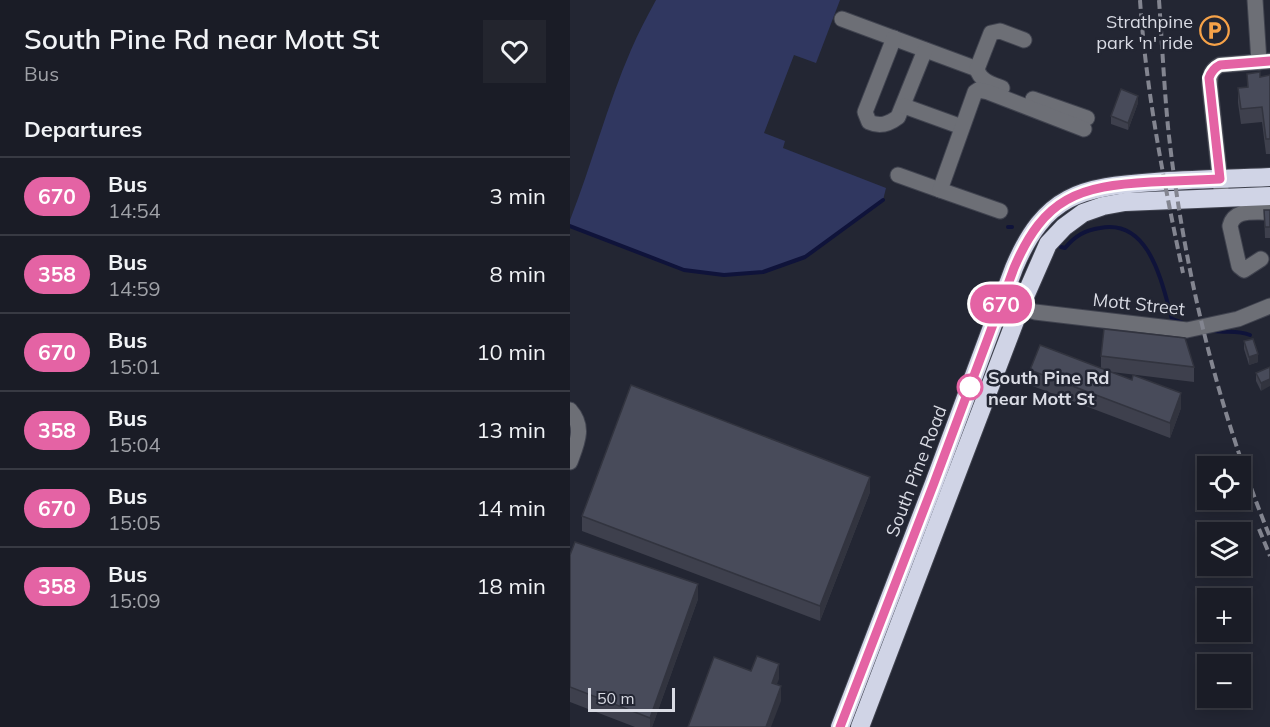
<!DOCTYPE html>
<html lang="en">
<head>
<meta charset="utf-8">
<style>
	:root { --surface:#1a1c26; --page:#23252e; --text:#f1f3f6; --muted:#9fa1a7; --line:#383a43 }
	body { margin:0; font-family:Mulish,sans-serif; background:var(--page); color:var(--text); height:100vh; display:flex; flex-direction:column; font-size:22px; white-space:nowrap }
	* { box-sizing:border-box; margin:0 }
	p { font-size:20px; color:var(--muted) }
	.icon { flex:none; width:33px; height:33px; fill:none; stroke:currentColor; stroke-width:2; stroke-linecap:round; stroke-linejoin:round }
	.map { position:relative; flex:1; overflow:hidden }
	.drawer { display:flex; flex-direction:column; background:var(--surface); width:570px }
	.drawer>* { flex:none }
	.badge { padding:0 12px; border-radius:20px; font-size:21px; line-height:39px }
	.tools { position:absolute; left:627px; top:456px; display:grid; gap:12px }
	.tools a { display:grid; place-items:center; width:54px; height:54px; border-radius:0px; background:var(--surface); box-shadow:0 3px 15px #0003,0 0 0 2px var(--line); font-size:30px }
	.scale { position:absolute; left:18px; bottom:15px; width:87px; box-sizing:border-box; padding-left:6px; border:3px solid #d9dbe4; border-top:0; font-size:16px; line-height:21px; white-space:nowrap; color:#d9dbe4; -webkit-text-stroke:4px #232633; paint-order:stroke }
	.map>.badge { position:absolute; translate:-50% -50%; box-shadow:0 0 0 3px #fff }
	h2 { padding:0 24px; font-size:22px; line-height:54px }
	.round { display:grid; place-items:center; flex:none; width:63px; height:63px; border-radius:0px; background:var(--page) }
	.headline { display:flex; align-items:center; justify-content:space-between; height:102px; padding:0 24px }
	h1 { font-size:28px; font-weight:600; line-height:45px }
	ul { padding:0; list-style:none }
	li { display:flex; align-items:center; gap:18px; height:78px; padding:0 24px; border-top:2px solid var(--line) }
	li div { flex:1 }
	li b { display:block; font-size:22px }
	li em { font-style:normal }
	li .badge { min-width:66px; font-weight:700; text-align:center }
	main { display:flex; flex:1; min-height:0 }
	.map>svg:first-child { display:block }
</style>
</head>
<body>
<main>
<section class="drawer">
<div class="headline"><div><h1>South Pine Rd near Mott St</h1><p>Bus</p></div><a class="round"><svg class="icon" aria-label="heart" viewBox="0 0 24 24"><path d="M12 20l-8-8c-3-5 5-10 8-4 3-6 11-1 8 4z"/></svg></a></div>
<h2>Departures</h2>
<ul>
<li><span class="badge" style="background:#e463a4;color:#fff">670</span><div><b>Bus</b><p>14:54</p></div><em>3 min</em></li>
<li><span class="badge" style="background:#e463a4;color:#fff">358</span><div><b>Bus</b><p>14:59</p></div><em>8 min</em></li>
<li><span class="badge" style="background:#e463a4;color:#fff">670</span><div><b>Bus</b><p>15:01</p></div><em>10 min</em></li>
<li><span class="badge" style="background:#e463a4;color:#fff">358</span><div><b>Bus</b><p>15:04</p></div><em>13 min</em></li>
<li><span class="badge" style="background:#e463a4;color:#fff">670</span><div><b>Bus</b><p>15:05</p></div><em>14 min</em></li>
<li><span class="badge" style="background:#e463a4;color:#fff">358</span><div><b>Bus</b><p>15:09</p></div><em>18 min</em></li>
</ul>
</section>
<div class="map">
<svg width="700" height="727" viewBox="0 0 700 727">
	<rect width="100%" height="100%" fill="#232633"/>
	<path fill="#303760" d="M86,0H270L246,63L224,55L194,133L215,141L213,148L316,188L313,200L235,257L193,272L154,275L116,270L0,226V220C22,164 37,105 61,50C68,33 77,17 86,0Z"/>
	<g fill="none" stroke-linecap="round" stroke-linejoin="round">
		<g stroke="#0f133a" stroke-width="4">
			<path d="M0,226L114,270L154,275L193,272L235,257L313,200"/>
			<path d="M438,227H442"/>
			<path d="M491,247L495,248C505,236 515,230 530,228C580,218 592,284 602,319L613,323"/>
			<path d="M644,331C657,333 668,330 680,335"/>
		</g>
		<defs>
			<g id="minor">
				<path d="M685,0L689,62"/>
				<path d="M272,19L407,69"/>
				<path d="M324,38L295,112L299,122C310,127 319,124 328,117L355,50"/>
				<path d="M432,88C422,84 410,81 407,69L421,33L430,31L454,40"/>
				<path d="M463,99L517,118"/>
				<path d="M334,106L392,127"/>
				<path d="M328,175L370,190"/>
				<path d="M651,189L640,87C639,76 641,70 650,65L700,61"/>
				<path d="M430,211L370,190L405,92L408,90L418,92L514,129"/>
				<path d="M691,259L674,270L669,266L660,226C664,208 685,213 700,212"/>
				<path d="M432,301L465,312L617,330L668,319L700,306"/>
				<path d="M0,410C15,427 7,443 0,462"/>
			</g>
			<g id="highway">
				<path d="M270,727L364,483L444,268C475,194 511,187 585,182C623,179 662,179 700,177"/>
				<path d="M290,727L450,308L478,244L494,227L513,213L533,206L555,202L700,196"/>
			</g>
		</defs>
		<use href="#minor" stroke="#40434f" stroke-width="17"/>
		<use href="#highway" stroke="#40434f" stroke-width="20"/>
		<use href="#minor" stroke="#6d6f76" stroke-width="15"/>
		<use href="#highway" stroke="#d0d4e6" stroke-width="18"/>
		<g stroke="#838590" stroke-width="4" stroke-dasharray="9 4.5" stroke-linecap="butt">
			<path d="M570,0C576,91 594,183 613,273"/>
			<path d="M589,0C592,42 594,85 598,127C613,267 647,407 700,537"/>
			<path d="M689,529L700,556"/>
		</g>
	</g>
	<g fill="#3e404d">
		<path d="M677,74L690,77L700,75V154H696L692,122L671,124L668,103V88L677,87Z"/>
		<path d="M568,103L558,130L541,124V116Z"/>
		<path d="M694,210H700V238H695Z"/>
		<path d="M674,341L688,362L679,365L674,349Z"/>
		<path d="M531,356L624,367V382L542,372L611,408L600,438L460,385V370L531,368Z"/>
		<path d="M700,367L691,391L686,381V373Z"/>
		<path d="M300,492L250,621L12,531V516Z"/>
		<path d="M0,555L128,599L82,727H65L0,702Z"/>
	</g>
	<g fill="#32343f">
		<path d="M568,96V103L558,130V123Z"/>
		<path d="M688,354V362L679,365V357Z"/>
		<path d="M700,379V386L691,391V383Z"/>
		<path d="M611,393V408L600,438V423Z"/>
		<path d="M300,477V492L250,621V606Z"/>
		<path d="M128,584V599L82,727H80V718Z"/>
		<path d="M209,664V679L202,698V683Z"/>
		<path d="M211,686V701L201,727H196Z"/>
	</g>
	<g fill="#484b5a" stroke="#32343f" stroke-width="1.5">
		<path d="M690,72V77L700,75V139H696L692,107L671,109L668,88L678,87L677,74Z"/>
		<path d="M551,89L568,96L558,123L541,116Z"/>
		<path d="M694,210H700V227H695Z"/>
		<path d="M534,329L615,338L624,367L531,356Z"/>
		<path d="M683,339L688,354L679,357L674,341Z"/>
		<path d="M470,345L562,380L563,375L611,393L600,423L460,370Z"/>
		<path d="M700,367V379L691,383L686,373Z"/>
		<path d="M61,385L300,477L250,606L12,516Z"/>
		<path d="M5,542L128,584L80,718L0,687V555Z"/>
		<path d="M187,656L209,664L202,683L211,686L196,727H118L144,657L181,671Z"/>
	</g>
	<g fill="none" stroke-linecap="round" stroke-linejoin="round">
		<defs>
			<path id="line" d="M270,727L364,483L444,268C474,197 509,186 581,182C604,181 627,180 650,179L639,78C641,72 644,68 650,65L700,61"/>
		</defs>
		<use href="#line" stroke="#fff" stroke-width="14"/>
		<use href="#line" stroke="#e463a4" stroke-width="9"/>
	</g>
	<defs>
		<symbol id="parking-ring" viewBox="-11 -11 22 22"><circle r="9.5" fill="#232633" stroke="#f6a248" stroke-width="1.5"/><path d="M-3.5-5.5H1a3.5 3.5 0 0 1 0 7H-1V5.5H-3.5ZM-1-3.4V-.6H.8a1.4 1.4 0 0 0 0-2.8Z" fill="#f6a248"/></symbol>
	</defs>
	<g fill-rule="evenodd">
		<use href="#parking-ring" x="628" y="14" width="33" height="33"/>
	</g>
	<circle fill="#fff" stroke="#e463a4" stroke-width="3" cx="400" cy="387" r="12"/>
	<g text-anchor="middle" dominant-baseline="central" stroke-width="5" stroke-linejoin="round" paint-order="stroke">
		<g font-size="18" fill="#d9dbe4" stroke="#232633" text-anchor="end">
			<text x="623" y="21">Strathpine<tspan x="623" dy="21">park 'n' ride</tspan></text>
		</g>
		<g font-size="18" fill="#d9dbe4" stroke="#232633">
			<text transform="translate(569 304) rotate(6)">Mott Street</text>
			<text transform="translate(346 471) rotate(-69)">South Pine Road</text>
		</g>
		<g font-size="18" font-weight="bold" fill="#d9dbe4" stroke="#232633" text-anchor="start">
			<text x="418" y="377">South Pine Rd<tspan x="418" dy="21">near Mott St</tspan></text>
		</g>
	</g>
</svg>
<div class="tools">
<a><svg class="icon" aria-label="locate" viewBox="0 0 24 24"><circle cx="12" cy="12" r="6"/><path d="M12 2v4M12 18v4M2 12h4M18 12h4"/></svg></a>
<a><svg class="icon" aria-label="layers" viewBox="0 0 24 24"><path d="M12 4l9 5-9 5-9-5zM3 14l9 5 9-5"/></svg></a>
<a>+</a>
<a>−</a>
</div>
<div class="scale">50 m</div>
<b class="badge" style="left:431px;top:304px;background:#e463a4;color:#fff">670</b>
</div>
</main>
</body>
</html>
